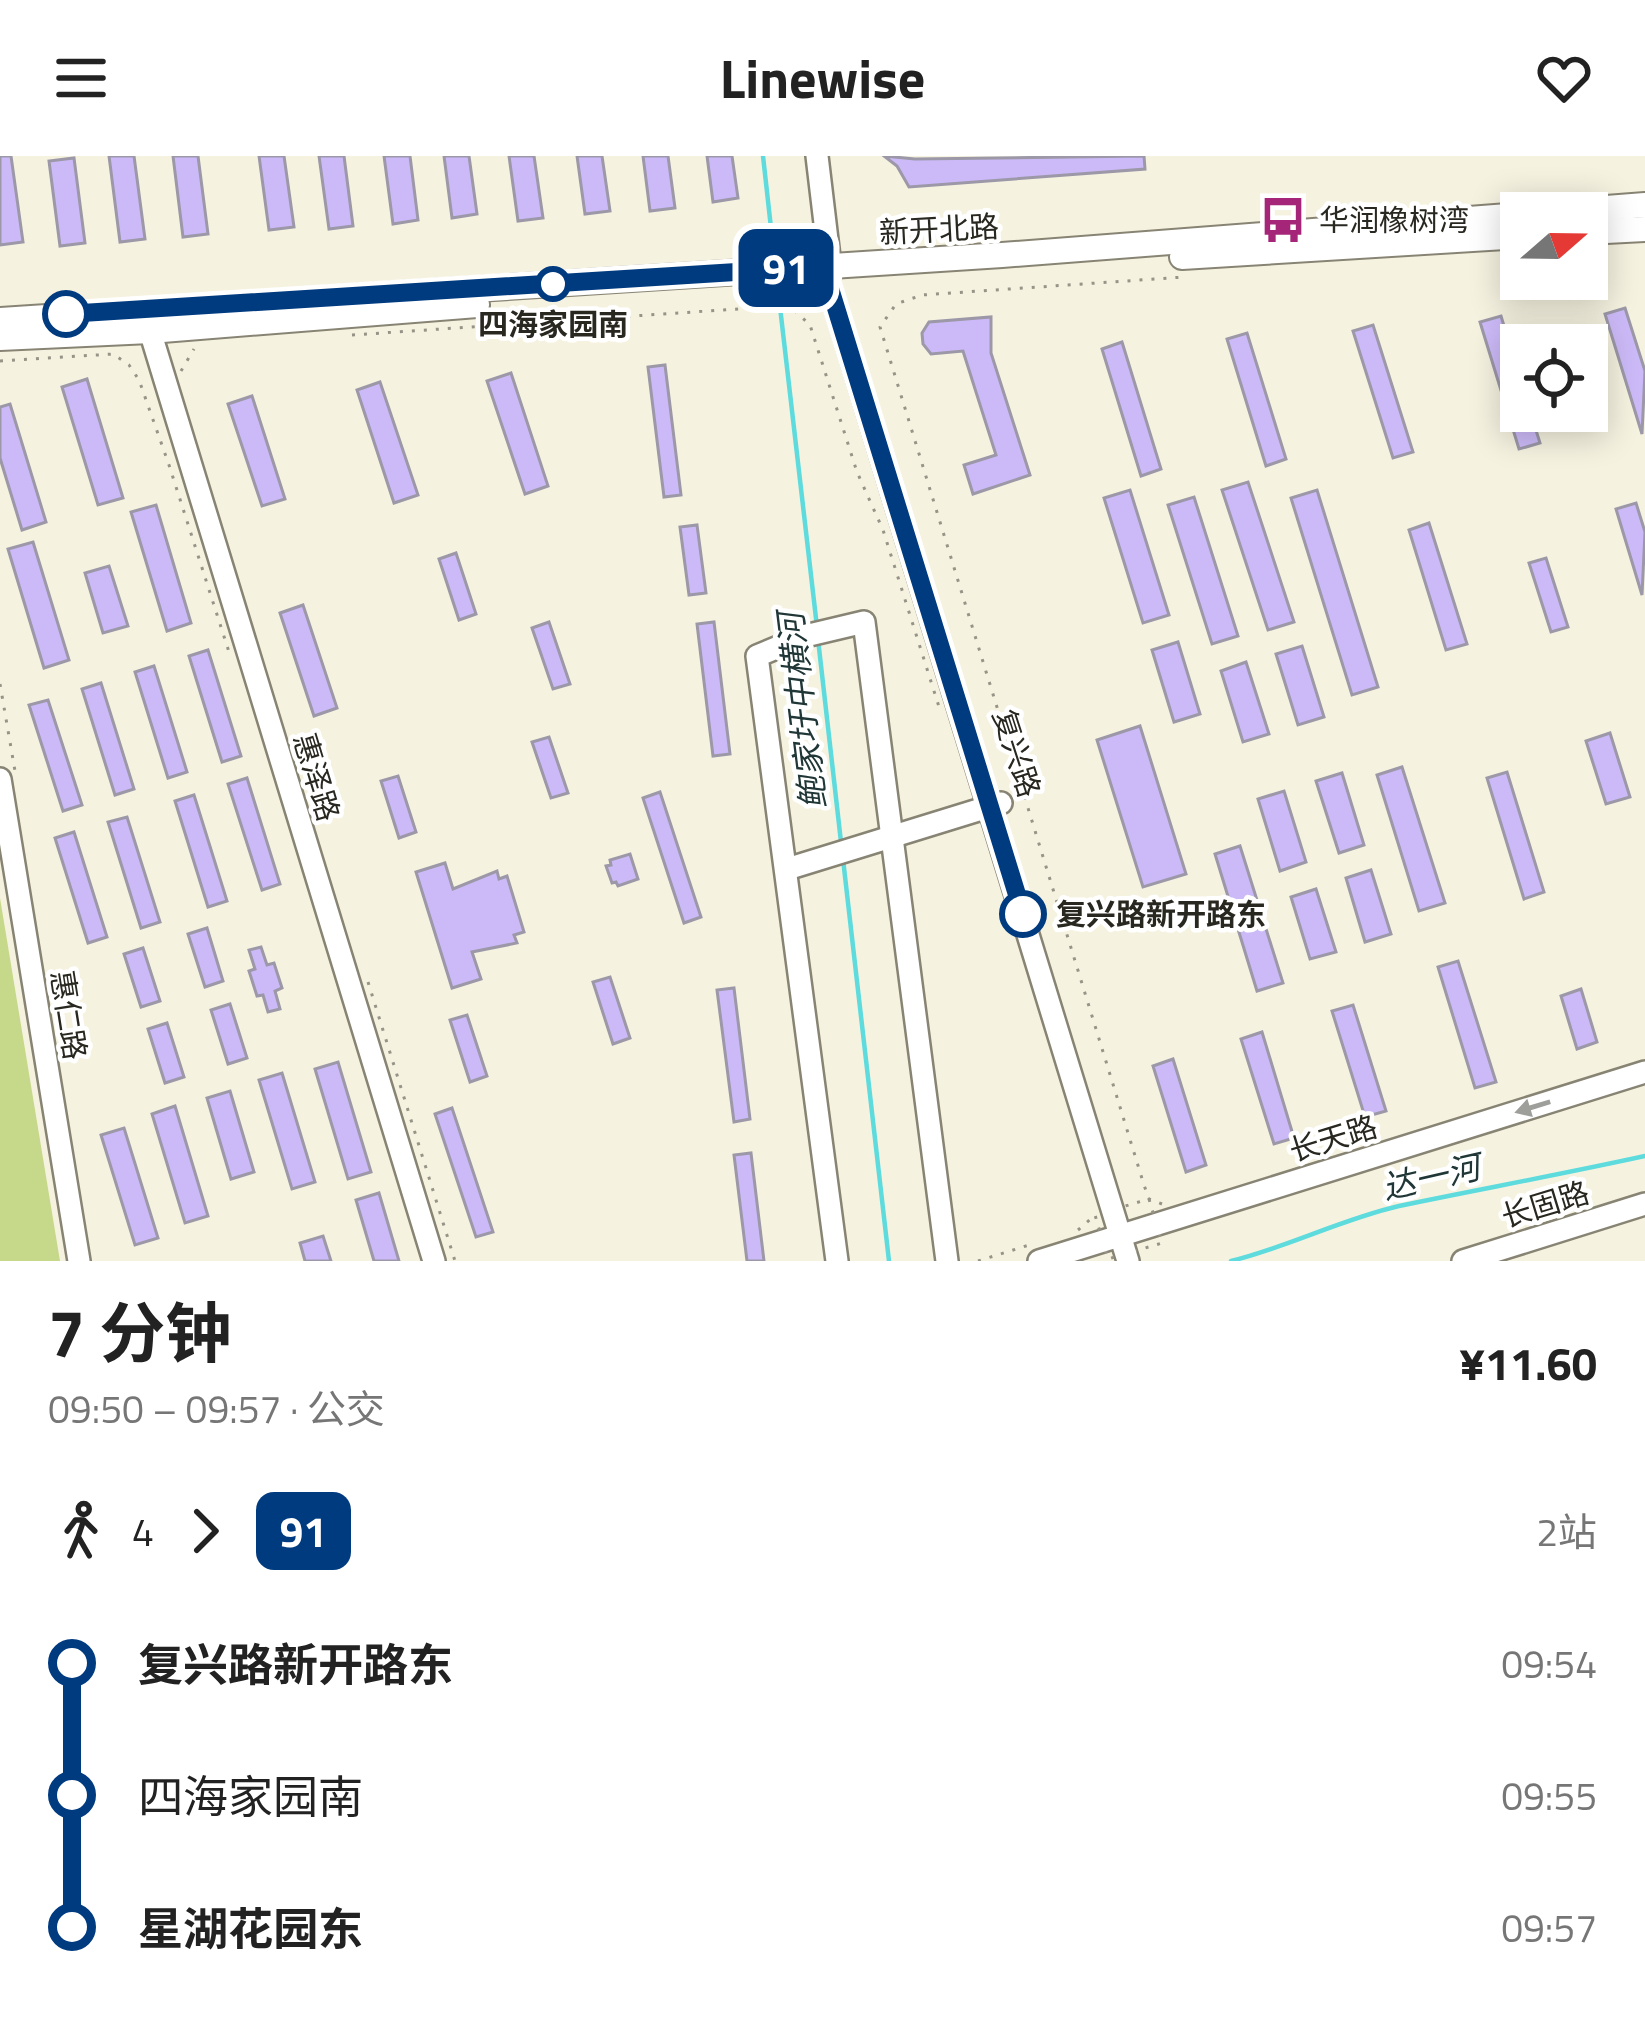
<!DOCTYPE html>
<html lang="zh">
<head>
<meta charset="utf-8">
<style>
	:root { --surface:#fff; --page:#f6f6f6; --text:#222; --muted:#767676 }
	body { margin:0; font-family:"Titillium Web","Noto Sans SC",sans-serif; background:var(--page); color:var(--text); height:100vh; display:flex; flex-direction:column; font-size:45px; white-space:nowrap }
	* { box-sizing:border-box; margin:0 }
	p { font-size:39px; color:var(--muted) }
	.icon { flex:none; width:66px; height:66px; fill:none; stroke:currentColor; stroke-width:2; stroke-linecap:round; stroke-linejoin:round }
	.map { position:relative; height:1105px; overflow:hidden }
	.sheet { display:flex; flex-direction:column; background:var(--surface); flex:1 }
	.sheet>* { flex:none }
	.badge { padding:0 24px; border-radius:18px; font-size:42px; line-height:78px }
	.needle { width:78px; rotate:70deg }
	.buttons { position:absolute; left:1500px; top:36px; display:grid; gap:24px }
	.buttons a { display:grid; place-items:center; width:108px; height:108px; border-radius:0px; background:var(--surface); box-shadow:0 6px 30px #0003; font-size:60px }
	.map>.badge { position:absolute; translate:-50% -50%; box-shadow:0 0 0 6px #fff }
	.legs { display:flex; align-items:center; gap:18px; height:132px; padding:0 48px; font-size:39px }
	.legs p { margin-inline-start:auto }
	.headline { display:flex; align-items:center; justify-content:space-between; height:204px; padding:0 48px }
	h1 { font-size:66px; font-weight:700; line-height:90px }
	ul { padding:0 48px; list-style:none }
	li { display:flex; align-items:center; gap:42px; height:132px; font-size:45px }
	li i { display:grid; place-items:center; width:18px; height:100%; margin:0 15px; background:currentColor }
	li i::after { content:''; width:30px; height:30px; margin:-15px; border:9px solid; border-radius:50%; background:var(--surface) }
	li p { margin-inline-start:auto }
	li:first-child i { background:linear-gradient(#0000 50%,currentColor 0) }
	li:last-child i { background:linear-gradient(currentColor 50%,#0000 0) }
	header { display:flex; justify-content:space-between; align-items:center; height:156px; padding:0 48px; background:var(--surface); font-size:54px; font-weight:700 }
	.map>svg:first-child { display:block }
</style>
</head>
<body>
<header><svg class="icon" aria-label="menu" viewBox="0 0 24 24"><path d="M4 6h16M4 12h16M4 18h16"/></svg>Linewise<svg class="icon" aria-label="heart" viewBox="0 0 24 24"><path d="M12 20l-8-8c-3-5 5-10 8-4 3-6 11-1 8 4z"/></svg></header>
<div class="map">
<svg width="1645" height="1105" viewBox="0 0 1645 1105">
	<rect width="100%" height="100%" fill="#f6f2e0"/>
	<path fill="#c6d889" d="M0,742L60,1105H0Z"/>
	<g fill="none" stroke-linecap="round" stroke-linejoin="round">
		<g stroke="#5edbdd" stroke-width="4.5">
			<path d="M763,0L775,108"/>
			<path d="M777,125L817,471"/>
			<path d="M818,483L841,686"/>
			<path d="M843,703L889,1105"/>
			<path d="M1231,1105C1288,1091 1342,1063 1399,1050C1481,1033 1563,1018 1645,1000"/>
		</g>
	</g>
	<g fill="#ccbaf8" stroke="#9c98a8" stroke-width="3">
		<path d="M0,0H11L23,86L0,89Z"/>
		<path d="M109,0H134L145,83L120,86Z"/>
		<path d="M173,0H198L208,78L183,81Z"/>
		<path d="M259,0H284L294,71L269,74Z"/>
		<path d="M319,0H344L353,70L329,73Z"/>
		<path d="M384,0H410L418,64L393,68Z"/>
		<path d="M444,0H469L477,58L452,62Z"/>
		<path d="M509,0H534L543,62L518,65Z"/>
		<path d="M577,0H602L610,55L585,58Z"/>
		<path d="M643,0H668L675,52L650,55Z"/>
		<path d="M707,0H732L738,42L713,46Z"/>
		<path d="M884,0L915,3L1144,0L1145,13L909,31L897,10Z"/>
		<path d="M74,2L85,87L60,90L49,5Z"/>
		<path d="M1625,152L1645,215L1642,278L1605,158Z"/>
		<path d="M1501,160L1521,226V255H1530L1540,287L1519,293L1480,166Z"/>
		<path d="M991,161V197L1030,319L973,338L964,309L996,299L963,195L931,198L923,188L922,177L929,166Z"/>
		<path d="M1373,169L1413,296L1393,302L1353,175Z"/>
		<path d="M1247,177L1286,303L1266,310L1227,183Z"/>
		<path d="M1122,186L1161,313L1141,320L1102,193Z"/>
		<path d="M665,209L681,339L664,341L648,211Z"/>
		<path d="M511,217L548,330L525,338L487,225Z"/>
		<path d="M87,223L123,342L98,349L62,231Z"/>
		<path d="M380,226L418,339L394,347L357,234Z"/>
		<path d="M252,240L285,343L262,350L228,248Z"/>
		<path d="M10,248L46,366L22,374L0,302V251Z"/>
		<path d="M1248,326L1294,466L1268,474L1222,334Z"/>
		<path d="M1130,334L1169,459L1143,467L1104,342Z"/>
		<path d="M1317,334L1378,531L1352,539L1291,342Z"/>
		<path d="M1194,341L1238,480L1212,488L1168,349Z"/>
		<path d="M1636,347L1645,376L1642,439L1616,353Z"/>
		<path d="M156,349L191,467L167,475L131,356Z"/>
		<path d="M1429,367L1467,488L1446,494L1409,374Z"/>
		<path d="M697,369L706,437L689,439L680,371Z"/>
		<path d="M33,386L69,504L44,512L8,393Z"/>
		<path d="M456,397L476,458L459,464L439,403Z"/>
		<path d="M1546,402L1568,471L1551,476L1529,407Z"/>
		<path d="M109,410L128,470L103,477L85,417Z"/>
		<path d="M303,449L337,552L314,560L280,457Z"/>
		<path d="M549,466L570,528L553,533L532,472Z"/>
		<path d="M714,466L730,598L713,600L697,468Z"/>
		<path d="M1178,486L1200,558L1174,566L1152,494Z"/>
		<path d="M1302,490L1324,561L1298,569L1276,498Z"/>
		<path d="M208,494L241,600L222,606L189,500Z"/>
		<path d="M1246,506L1269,578L1243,586L1221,515Z"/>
		<path d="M154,510L187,616L168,622L135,516Z"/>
		<path d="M101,527L134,633L115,639L82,533Z"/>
		<path d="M48,544L82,649L63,655L29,549Z"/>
		<path d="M1140,570L1186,718L1143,731L1097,584Z"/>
		<path d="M1610,577L1630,641L1606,648L1586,585Z"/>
		<path d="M549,581L568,637L551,642L532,586Z"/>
		<path d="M1402,611L1445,747L1419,755L1377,619Z"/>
		<path d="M1507,616L1544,736L1524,743L1487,622Z"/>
		<path d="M1342,617L1364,689L1339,697L1316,625Z"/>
		<path d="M398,620L416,676L399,682L381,625Z"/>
		<path d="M247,622L280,728L262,734L228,628Z"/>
		<path d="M1284,635L1306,706L1280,715L1258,643Z"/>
		<path d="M660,636L701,761L684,767L643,642Z"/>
		<path d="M194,639L227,745L208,751L175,645Z"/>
		<path d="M127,661L160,766L141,772L108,666Z"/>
		<path d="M74,676L107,781L88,787L55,682Z"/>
		<path d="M1240,690L1283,827L1257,835L1215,698Z"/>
		<path d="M630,698L638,723L618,730L616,726L612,727L606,710L611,709L610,704Z"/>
		<path d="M445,707L453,733L497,715L499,723L507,720L524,776L514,779L517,787L472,796L481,823L452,832L416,716Z"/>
		<path d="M1371,714L1391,778L1365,786L1346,722Z"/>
		<path d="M1316,733L1336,796L1310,803L1291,741Z"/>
		<path d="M207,772L223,825L205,831L188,778Z"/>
		<path d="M261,791L267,809L274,807L282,832L275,835L280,853L268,856L263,839L257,840L249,815L255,813L249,794Z"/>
		<path d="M143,792L160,845L141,851L124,798Z"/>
		<path d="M1458,805L1496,926L1475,932L1438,811Z"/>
		<path d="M610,821L630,882L613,888L593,826Z"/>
		<path d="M734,832L750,963L734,966L717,834Z"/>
		<path d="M1581,833L1597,886L1577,893L1561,840Z"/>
		<path d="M230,848L247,902L228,908L211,854Z"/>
		<path d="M1353,849L1386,955L1365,961L1332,855Z"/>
		<path d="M467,859L487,920L470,926L450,864Z"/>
		<path d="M167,867L184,921L165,927L148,873Z"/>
		<path d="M1262,876L1294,982L1274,988L1241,883Z"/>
		<path d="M1173,903L1206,1009L1186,1016L1153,910Z"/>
		<path d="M338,906L371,1016L348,1023L315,913Z"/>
		<path d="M282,917L315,1026L292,1033L259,924Z"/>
		<path d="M230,935L254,1016L231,1023L207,942Z"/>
		<path d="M175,950L208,1060L185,1067L152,958Z"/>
		<path d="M452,952L493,1076L476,1081L435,958Z"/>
		<path d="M124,972L158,1082L135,1089L101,979Z"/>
		<path d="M751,997L764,1105H747L734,999Z"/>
		<path d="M379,1037L399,1105H374L356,1044Z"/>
		<path d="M323,1080L331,1105H305L300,1087Z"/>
	</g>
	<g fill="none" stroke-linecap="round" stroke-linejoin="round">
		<defs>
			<g id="minor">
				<path d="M817,0L830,109L828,126L1128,1105"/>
				<path d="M150,160V175L434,1105"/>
				<path d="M0,623L79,1105"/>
				<path d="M787,713L1001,647"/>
				<path d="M837,1105L757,500L805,480L864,466L947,1105"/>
				<path d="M1039,1105L1645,916"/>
				<path d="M1463,1105L1645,1048"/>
			</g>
			<g id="major">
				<path d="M1542,57L1645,49"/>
				<path d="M1587,76L1645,73"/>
				<path d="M1182,101L1521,80"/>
				<path d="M0,164L1002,99L1521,59"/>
				<path d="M0,182L150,175L477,149"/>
			</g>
		</defs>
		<use href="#minor" stroke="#888474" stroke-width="26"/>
		<use href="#major" stroke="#888474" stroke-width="28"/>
		<g stroke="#979487" stroke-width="3" stroke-dasharray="3 9" stroke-linecap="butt">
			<path d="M352,179L767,151L793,153L810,169L857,316L883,374L940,554"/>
			<path d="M0,205L113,198L129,209L139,224L169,309L229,496"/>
			<path d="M181,215L194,193"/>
			<path d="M0,528L15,615"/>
			<path d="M368,826L455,1105"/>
			<path d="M1149,1043L1162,1087L1108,1103L1095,1059Z"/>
			<path d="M1162,1048L1149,1043L1144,1029L880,171L896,148L922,139L1184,121"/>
			<path d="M1078,1074L1093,1061"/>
			<path d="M978,1105L1029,1089"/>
		</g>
		<use href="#minor" stroke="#fff" stroke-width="21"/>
		<use href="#major" stroke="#fff" stroke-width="24"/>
	</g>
	<defs><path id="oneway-solid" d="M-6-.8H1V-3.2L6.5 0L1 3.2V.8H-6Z" transform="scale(3)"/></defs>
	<use fill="#9e9e9b" href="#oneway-solid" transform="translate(1533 951) rotate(163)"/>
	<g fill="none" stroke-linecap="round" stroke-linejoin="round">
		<defs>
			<path id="line-1" d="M66,158L830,110L828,126L1023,758"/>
		</defs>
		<use href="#line-1" stroke="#fff" stroke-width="27"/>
		<use href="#line-1" stroke="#003b80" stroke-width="18"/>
	</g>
	<defs>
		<symbol id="bus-bare" viewBox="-9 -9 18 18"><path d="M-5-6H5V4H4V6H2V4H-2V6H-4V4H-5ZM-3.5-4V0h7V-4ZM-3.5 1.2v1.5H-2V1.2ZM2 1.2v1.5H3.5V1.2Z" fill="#a52678" stroke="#fff" stroke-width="2.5" paint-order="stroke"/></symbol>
	</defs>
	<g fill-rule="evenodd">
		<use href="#bus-bare" x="1250" y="31" width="66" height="66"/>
	</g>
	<g fill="#fff" stroke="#003b80" stroke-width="6">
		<circle cx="553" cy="128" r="15"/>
		<circle cx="66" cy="158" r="21"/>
		<circle cx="1023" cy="758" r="21"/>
	</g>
	<g text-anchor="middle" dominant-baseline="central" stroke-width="9" stroke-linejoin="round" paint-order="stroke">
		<g font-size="30" fill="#282720" stroke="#fff" text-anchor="start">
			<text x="1319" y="64">华润橡树湾</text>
		</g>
		<g font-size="30" fill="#282720" stroke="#fff">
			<text transform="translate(939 73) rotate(-3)">新开北路</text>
			<text transform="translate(1017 597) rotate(72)">复兴路</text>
			<text transform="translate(317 621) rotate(73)">惠泽路</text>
			<text transform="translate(69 859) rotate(81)">惠仁路</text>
			<text transform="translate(1333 982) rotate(-17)">长天路</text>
			<text transform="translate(1545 1048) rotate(-17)">长固路</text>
		</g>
		<g font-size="30" font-weight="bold" fill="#282720" stroke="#fff">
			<text x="553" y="168">四海家园南</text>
			<text x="1056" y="758" text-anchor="start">复兴路新开路东</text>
		</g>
		<g font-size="33" font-style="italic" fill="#203637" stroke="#fff">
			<text transform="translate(802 555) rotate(-97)">鲍家圩中横河</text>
			<text transform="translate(1431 1021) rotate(-13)">达一河</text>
		</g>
	</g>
</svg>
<div class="buttons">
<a><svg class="needle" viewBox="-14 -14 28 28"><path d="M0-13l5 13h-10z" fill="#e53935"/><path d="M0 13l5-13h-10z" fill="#767676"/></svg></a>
<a><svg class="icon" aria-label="locate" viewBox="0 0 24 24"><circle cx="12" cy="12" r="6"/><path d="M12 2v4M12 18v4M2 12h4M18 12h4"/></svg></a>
</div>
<b class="badge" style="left:786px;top:112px;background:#003b80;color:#fff">91</b>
</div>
<section class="sheet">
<div class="headline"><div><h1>7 分钟</h1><p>09:50 – 09:57 · 公交</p></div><b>¥11.60</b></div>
<div class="legs"><svg class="icon" aria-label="walk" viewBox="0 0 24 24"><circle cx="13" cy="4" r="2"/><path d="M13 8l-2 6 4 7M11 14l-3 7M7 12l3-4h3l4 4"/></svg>4<svg class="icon" aria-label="forward" viewBox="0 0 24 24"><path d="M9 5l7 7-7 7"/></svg><b class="badge" style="background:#003b80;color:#fff">91</b><p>2站</p></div>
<ul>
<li><i style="color:#003b80"></i><b>复兴路新开路东</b><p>09:54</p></li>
<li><i style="color:#003b80"></i><span>四海家园南</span><p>09:55</p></li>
<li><i style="color:#003b80"></i><b>星湖花园东</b><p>09:57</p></li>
</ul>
</section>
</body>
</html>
